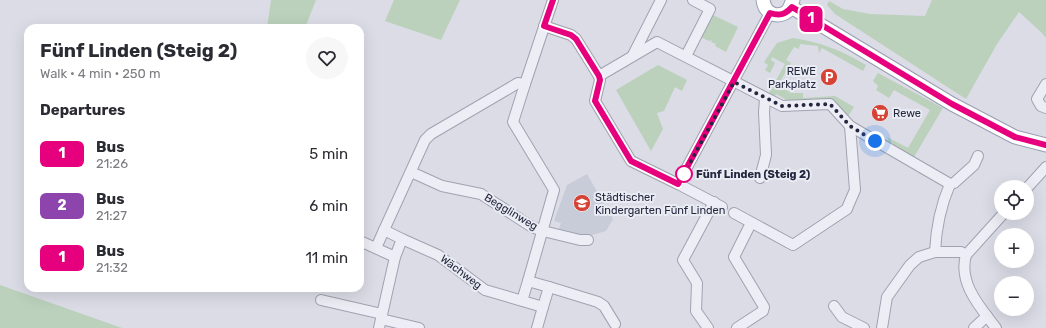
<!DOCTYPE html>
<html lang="en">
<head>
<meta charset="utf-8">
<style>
	:root { --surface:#fff; --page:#f7f7f7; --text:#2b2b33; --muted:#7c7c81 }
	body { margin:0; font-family:Rubik,sans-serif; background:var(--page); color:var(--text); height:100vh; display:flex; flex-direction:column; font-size:15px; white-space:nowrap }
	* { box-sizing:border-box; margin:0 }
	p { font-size:13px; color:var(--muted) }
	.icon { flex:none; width:22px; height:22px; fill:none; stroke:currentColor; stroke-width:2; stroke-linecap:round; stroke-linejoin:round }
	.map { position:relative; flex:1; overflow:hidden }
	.details { position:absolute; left:24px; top:24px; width:340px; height:268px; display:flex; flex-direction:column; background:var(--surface); border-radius:12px; box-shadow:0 4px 16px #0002 }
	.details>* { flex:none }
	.badge { padding:0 8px; border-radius:6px; font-size:14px; line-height:26px }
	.controls { position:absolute; left:994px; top:180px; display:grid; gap:8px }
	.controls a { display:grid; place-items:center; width:40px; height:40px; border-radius:50%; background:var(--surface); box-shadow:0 4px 16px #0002; font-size:20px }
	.you { position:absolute; width:20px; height:20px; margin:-10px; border:3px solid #fff; border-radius:50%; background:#1a73e8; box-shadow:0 0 0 6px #1a73e833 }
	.map>.badge { position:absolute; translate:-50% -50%; box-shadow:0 0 0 2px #fff }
	h2 { padding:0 16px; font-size:15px; line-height:36px }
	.round { display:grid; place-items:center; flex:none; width:42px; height:42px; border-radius:21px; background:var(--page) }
	.head { display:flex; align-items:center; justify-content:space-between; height:68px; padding:0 16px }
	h1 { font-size:19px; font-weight:700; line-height:30px }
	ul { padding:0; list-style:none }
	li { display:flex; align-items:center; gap:12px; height:52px; padding:0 16px }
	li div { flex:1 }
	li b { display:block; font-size:15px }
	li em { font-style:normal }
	li .badge { min-width:44px; font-weight:700; text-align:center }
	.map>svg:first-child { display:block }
</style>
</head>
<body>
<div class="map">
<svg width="1046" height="328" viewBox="0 0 1046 328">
	<rect width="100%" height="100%" fill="#dbdce6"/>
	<path fill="#c8cbd8" d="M587,174L613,219L606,231L585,237L559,229L561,223L554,221L567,185Z"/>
	<g fill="#bbd1bb">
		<path d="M271,0H316L305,28H267Z"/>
		<path d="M394,0H460L441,40L385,21Z"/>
		<path d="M932,0H1046V38L1042,33L1019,12L997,44L966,99L835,14L827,5L829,1L843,9L870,14L925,16Z"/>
		<path d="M713,15L738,27L726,52L715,46L716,44L711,42L712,40L709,41L701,37Z"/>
		<path d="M793,38C820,42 843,51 866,65L863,71L822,48L819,53L818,46L800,44L799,49L794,47L786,60L791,63L778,85L791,93H803V98L835,96L854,107L847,118L833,101L784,103L785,99L776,94L774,98L768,95L785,64L772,57L771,60L775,63L770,73L765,70L768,65L764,62L777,43Z"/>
		<path d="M658,65L687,80L682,91L675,87L664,111L657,113L663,129L651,151L616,90Z"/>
		<path d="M878,73L943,108L914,157H906L891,148L887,137L908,148L930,110L894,90L889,98L876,90L878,86L873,81Z"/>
		<path d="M0,285L122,328H0Z"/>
	</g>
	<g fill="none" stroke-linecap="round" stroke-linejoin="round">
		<defs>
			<g id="minor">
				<path d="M544,26L571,35L576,39L599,76L600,80L595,101L631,161L678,184L770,13"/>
				<path d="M633,55L661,0"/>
				<path d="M686,56L710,9L693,0"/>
				<path d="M599,76L657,42L782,106L830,104L850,126L855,190L848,206L847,209L793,245L734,213"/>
				<path d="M525,84L513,122L554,190L528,281"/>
				<path d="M1046,84L1037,99L1041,106L1046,108"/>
				<path d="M850,126L950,184C941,205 936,229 935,252"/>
				<path d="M411,172L442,186L481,194L532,227L543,231L580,240H588"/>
				<path d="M760,178L766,155L764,112L765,99"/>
				<path d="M678,184L722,207"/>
				<path d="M950,184L954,183L974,165L978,156"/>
				<path d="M1027,188L1046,167"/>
				<path d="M384,230L425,140L431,134L518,83L525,84L553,0"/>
				<path d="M402,239L438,255L485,290L543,307L549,287L528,281L522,301"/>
				<path d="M360,241L395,257L402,239L384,230L376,248"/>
				<path d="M549,287L598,302L604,306L615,324"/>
				<path d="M321,300L382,314"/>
				<path d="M834,306L842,317L864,328"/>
				<path d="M381,319L419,328"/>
				<path d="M379,328L395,257"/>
				<path d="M537,328L543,307"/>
				<path d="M708,328L696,311L697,283L683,260L714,202"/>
				<path d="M737,328L763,311L764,307L734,257L751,223"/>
				<path d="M882,328L887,297L910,265L919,257L935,252H961L966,255"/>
				<path d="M974,328L987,316"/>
				<path d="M996,328C980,307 958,283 966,255L1004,213"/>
			</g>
			<g id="major">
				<path d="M763,0C765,14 777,19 788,11L793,0"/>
				<path d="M791,7L952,104L1015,137L1046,145"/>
			</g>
		</defs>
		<use href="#minor" stroke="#a0a2b0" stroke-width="12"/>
		<use href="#major" stroke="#999db3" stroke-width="15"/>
		<use href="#minor" stroke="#edeef5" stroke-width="10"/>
		<use href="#major" stroke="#fff" stroke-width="13"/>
	</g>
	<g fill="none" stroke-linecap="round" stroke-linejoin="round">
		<defs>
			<path id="line" d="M553,0L544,26L571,35L576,39L599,76L600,80L595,101L631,161L678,184L770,13C779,16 785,15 792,7L952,104L1015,137L1046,145"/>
		</defs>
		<use href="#line" stroke="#fff" stroke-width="9"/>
		<use href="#line" stroke="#e6007e" stroke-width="6"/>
		<path stroke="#24273d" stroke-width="4" stroke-dasharray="0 7.2" d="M684,174L734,82L782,106L830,104L850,126L875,141"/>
	</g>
	<defs>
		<symbol id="parking-disc" viewBox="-11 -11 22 22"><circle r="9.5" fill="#d64335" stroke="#eaecf4"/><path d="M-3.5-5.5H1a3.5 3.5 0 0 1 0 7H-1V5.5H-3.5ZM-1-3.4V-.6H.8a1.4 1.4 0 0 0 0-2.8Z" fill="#fff"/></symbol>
		<symbol id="supermarket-disc" viewBox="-11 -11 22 22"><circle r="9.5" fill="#d64335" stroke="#eaecf4"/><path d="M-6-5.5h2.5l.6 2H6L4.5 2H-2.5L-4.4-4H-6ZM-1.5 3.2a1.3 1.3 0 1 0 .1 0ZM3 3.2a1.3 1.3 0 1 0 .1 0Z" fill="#fff"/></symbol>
		<symbol id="school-disc" viewBox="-11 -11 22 22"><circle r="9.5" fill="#d64335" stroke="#eaecf4"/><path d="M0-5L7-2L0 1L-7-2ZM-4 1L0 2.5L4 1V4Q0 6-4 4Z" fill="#fff"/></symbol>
	</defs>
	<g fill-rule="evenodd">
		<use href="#parking-disc" x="819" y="67" width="20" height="20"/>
		<use href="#supermarket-disc" x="870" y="103" width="20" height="20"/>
		<use href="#school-disc" x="572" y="193" width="20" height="20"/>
	</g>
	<circle fill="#fff" stroke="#e6007e" stroke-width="2" cx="684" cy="174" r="8"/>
	<g text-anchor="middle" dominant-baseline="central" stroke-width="4" stroke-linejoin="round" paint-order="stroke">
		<g font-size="11" fill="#24273d" stroke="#eaecf4" text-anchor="start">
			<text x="816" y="71" text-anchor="end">REWE<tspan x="816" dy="13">Parkplatz</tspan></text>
			<text x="893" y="113">Rewe</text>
			<text x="595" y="197">Städtischer<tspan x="595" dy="13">Kindergarten Fünf Linden</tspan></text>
		</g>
		<g font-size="11" font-weight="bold" fill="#24273d" stroke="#eaecf4" text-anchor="start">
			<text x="696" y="174">Fünf Linden (Steig 2)</text>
		</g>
		<g font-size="11" fill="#24273d" stroke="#eaecf4">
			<text transform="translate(511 212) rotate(31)">Begglinweg</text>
			<text transform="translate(461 272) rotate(37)">Wächweg</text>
		</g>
	</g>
</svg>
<div class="controls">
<a><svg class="icon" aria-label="locate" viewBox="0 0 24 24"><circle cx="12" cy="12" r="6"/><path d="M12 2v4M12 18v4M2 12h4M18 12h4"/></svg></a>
<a>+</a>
<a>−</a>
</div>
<div class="you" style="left:875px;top:141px"></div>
<b class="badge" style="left:811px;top:19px;background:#e6007e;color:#fff">1</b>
<section class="details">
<div class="head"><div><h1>Fünf Linden (Steig 2)</h1><p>Walk · 4 min · 250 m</p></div><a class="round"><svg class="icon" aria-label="heart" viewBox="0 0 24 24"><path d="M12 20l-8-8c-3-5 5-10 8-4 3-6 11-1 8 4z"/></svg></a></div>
<h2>Departures</h2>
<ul>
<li><span class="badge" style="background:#e6007e;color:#fff">1</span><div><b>Bus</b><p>21:26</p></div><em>5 min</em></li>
<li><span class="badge" style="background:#8e44ad;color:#fff">2</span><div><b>Bus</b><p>21:27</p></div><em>6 min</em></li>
<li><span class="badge" style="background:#e6007e;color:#fff">1</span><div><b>Bus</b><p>21:32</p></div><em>11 min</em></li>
</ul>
</section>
</div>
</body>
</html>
